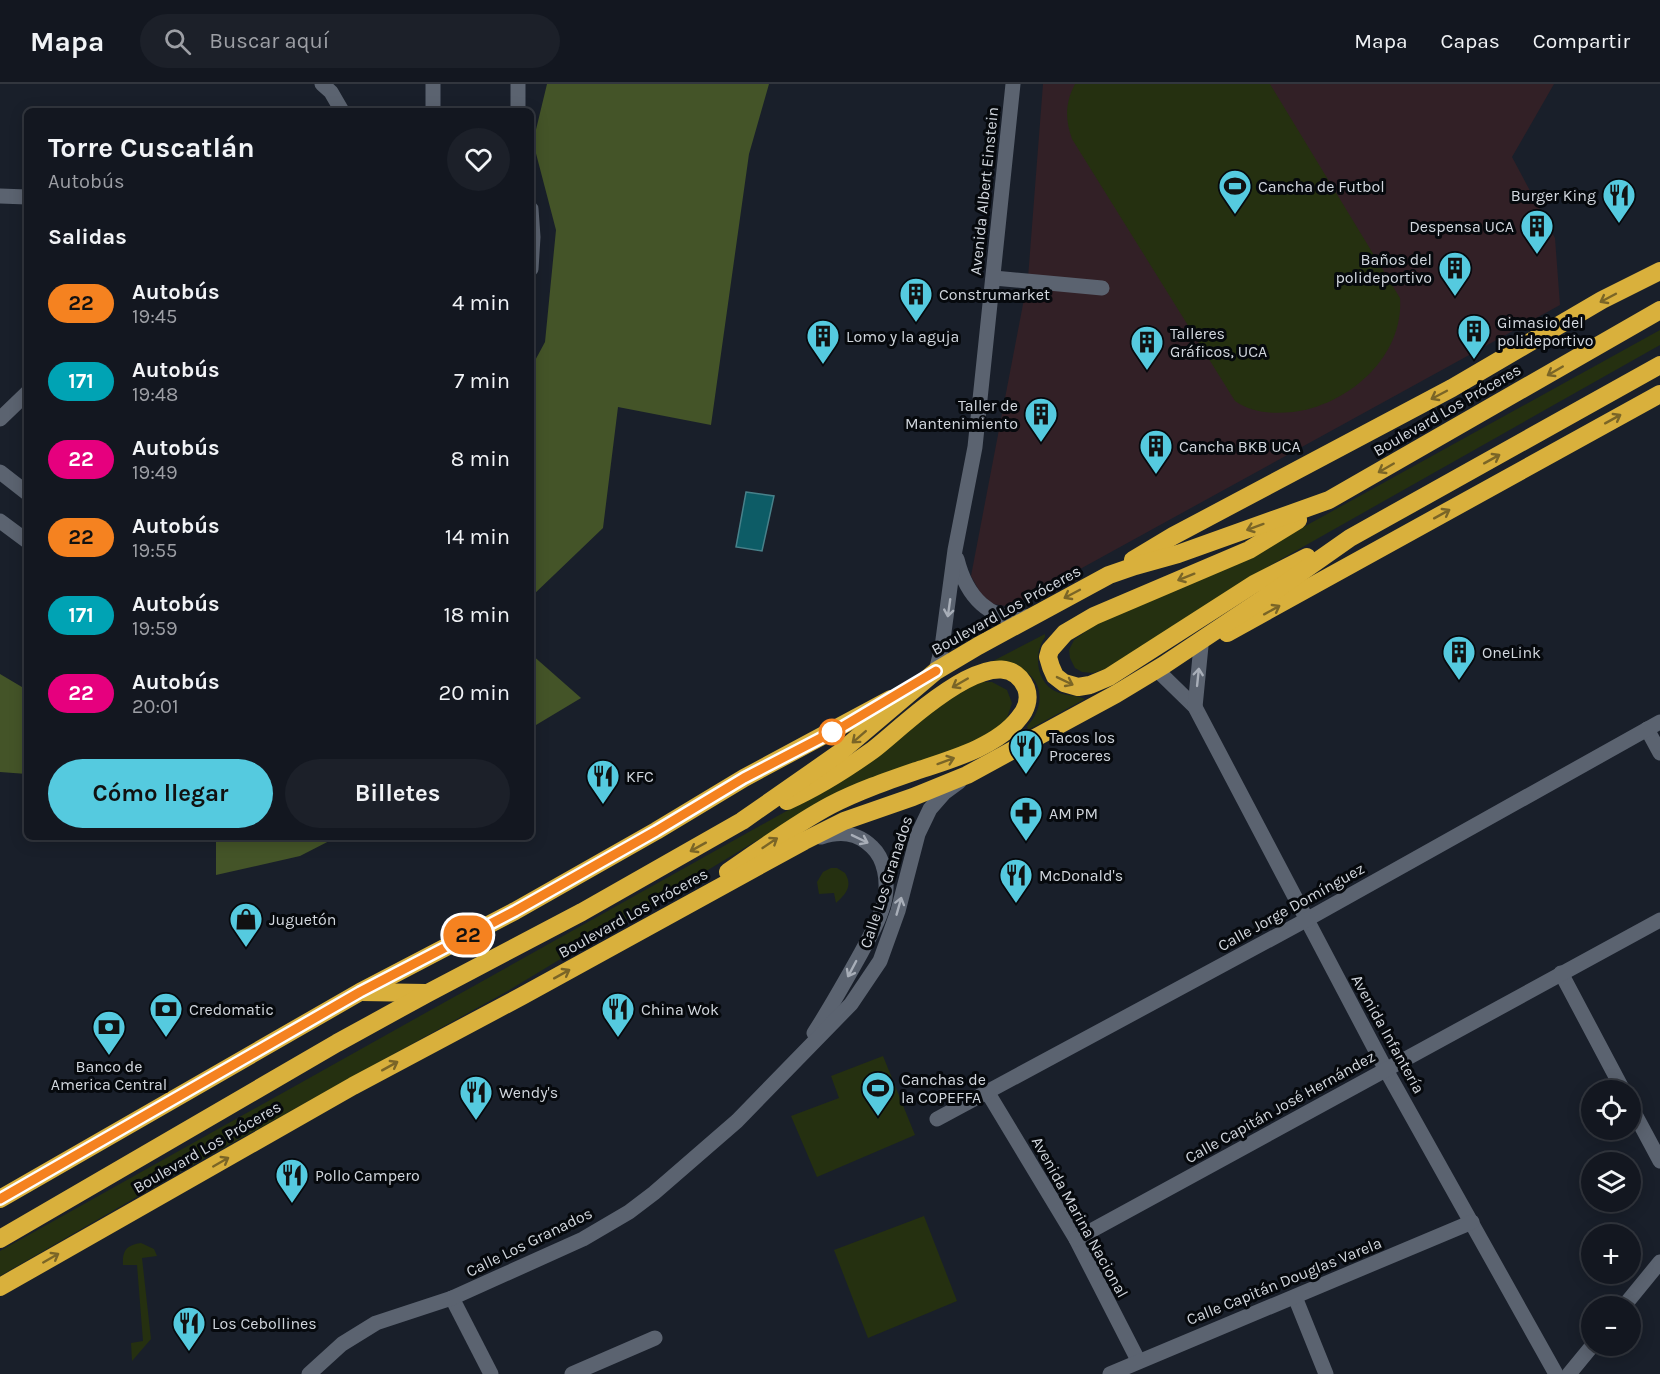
<!DOCTYPE html>
<html lang="es">
<head>
<meta charset="utf-8">
<style>
	:root { --surface:#131720; --page:#1c2029; --text:#f1f3f6; --muted:#9d9fa5; --line:#32363e; --accent:#55cadf }
	body { margin:0; font-family:Karla,sans-serif; background:var(--page); color:var(--text); height:100vh; display:flex; flex-direction:column; font-size:22px; white-space:nowrap }
	* { box-sizing:border-box; margin:0 }
	p { font-size:20px; color:var(--muted) }
	.icon { flex:none; width:33px; height:33px; fill:none; stroke:currentColor; stroke-width:2; stroke-linecap:round; stroke-linejoin:round }
	.map { position:relative; flex:1; overflow:hidden }
	.sheet { position:absolute; left:24px; top:24px; width:510px; height:732px; display:flex; flex-direction:column; background:var(--surface); border-radius:9px; box-shadow:0 3px 15px #0003,0 0 0 2px var(--line) }
	.sheet>* { flex:none }
	.badge { padding:0 12px; border-radius:20px; font-size:21px; line-height:39px }
	.tools { position:absolute; left:1581px; top:996px; display:grid; gap:12px }
	.tools a { display:grid; place-items:center; width:60px; height:60px; border-radius:50%; background:var(--surface); box-shadow:0 3px 15px #0003,0 0 0 2px var(--line); font-size:30px }
	.map>.badge { position:absolute; translate:-50% -50%; box-shadow:0 0 0 3px #fff }
	h2 { padding:0 24px; font-size:22px; line-height:54px }
	.round { display:grid; place-items:center; flex:none; width:63px; height:63px; border-radius:32px; background:var(--page) }
	.headline { display:flex; align-items:center; justify-content:space-between; height:102px; padding:0 24px }
	h1 { font-size:28px; font-weight:700; line-height:45px }
	.cta { display:flex; gap:12px; margin-top:auto; padding:12px 24px }
	.cta a { flex:1; height:69px; border-radius:36px; background:var(--accent); color:#111; font-size:24px; font-weight:700; line-height:69px; text-align:center }
	.cta a+a { background:var(--page); color:var(--text) }
	ul { padding:0; list-style:none }
	li { display:flex; align-items:center; gap:18px; height:78px; padding:0 24px }
	li div { flex:1 }
	li b { display:block; font-size:22px }
	li em { font-style:normal }
	li .badge { min-width:66px; font-weight:700; text-align:center }
	header { display:flex; align-items:center; gap:36px; box-sizing:border-box; height:84px; padding:0 30px; background:var(--surface); border-bottom:2px solid var(--line) }
	header strong { font-size:28px }
	nav { display:flex; gap:33px; margin-inline-start:auto; font-size:21px }
	.search { width:420px; height:54px; background:var(--page); display:flex; align-items:center; gap:15px; box-sizing:border-box; padding:0 21px; border-radius:33px; color:var(--muted); font-size:22px }
	.map>svg:first-child { display:block }
</style>
</head>
<body>
<header>
<strong>Mapa</strong>
<div class="search"><svg class="icon" aria-label="search" viewBox="0 0 24 24"><circle cx="10" cy="10" r="6"/><path d="M15 15l6 6"/></svg>Buscar aquí</div>
<nav><a>Mapa</a><a>Capas</a><a>Compartir</a></nav>
</header>
<div class="map">
<svg width="1660" height="1290" viewBox="0 0 1660 1290">
	<rect width="100%" height="100%" fill="#191f2a"/>
	<path fill="#322026" d="M1043,0H1554L1512,73L1555,154L1560,221L1011,523L993,520L981,510L971,492L1028,194Z"/>
	<g fill="#253010">
		<path d="M1075,0H1270L1400,214C1404,273 1348,321 1293,328C1272,330 1252,329 1235,317L1072,55C1065,35 1065,19 1075,0Z"/>
		<path d="M1660,246V261L1269,482L1179,542L1105,585L1093,589L1082,588L1075,584L1070,574L1069,566L1074,556L1103,535L1253,471Z"/>
		<path d="M1045,550V553C1033,570 1036,599 1057,608C1066,612 1077,611 1085,615L1028,646L1027,642C1043,627 1046,597 1022,586C1014,582 1002,582 994,580L993,577Z"/>
		<path d="M982,598H992L1007,606L1012,619L1006,637L983,655L823,720L756,757L506,908L180,1088L0,1192V1167L840,697L930,629L969,603Z"/>
		<path d="M831,784H837L845,789C853,802 846,810 836,819L834,809L819,810L817,798L823,788Z"/>
		<path d="M883,972L915,1051L817,1093L791,1032L839,1014L831,992Z"/>
		<path d="M924,1132L957,1217L868,1254L834,1166Z"/>
		<path d="M141,1159L154,1165L157,1172L142,1174L151,1255L132,1277L131,1259L143,1257L137,1181H123C122,1166 127,1161 141,1159Z"/>
	</g>
	<g fill="#445428">
		<path d="M547,0H769L749,70L711,341L618,323L603,444L531,513V284L545,258L556,146L533,58Z"/>
		<path d="M531,570L581,614L531,644Z"/>
		<path d="M0,590L27,606V690L0,688Z"/>
		<path d="M216,753H337L300,772L216,791Z"/>
	</g>
	<path fill="#0d5c66" stroke="#48818a" stroke-width="1.5" d="M746,408L774,412L762,467L736,463Z"/>
	<g fill="none" stroke-linecap="round" stroke-linejoin="round">
		<g stroke="#5b6370" stroke-width="15">
			<path d="M322,0L331,8L342,27"/>
			<path d="M433,0V27"/>
			<path d="M518,27V0"/>
			<path d="M0,112L27,113"/>
			<path d="M531,125L533,153L531,185"/>
			<path d="M994,194L1102,204"/>
			<path d="M0,335L27,309"/>
			<path d="M0,388L27,409"/>
			<path d="M0,437L27,457"/>
			<path d="M957,475C966,511 989,540 1030,532"/>
			<path d="M1156,585L1195,623L1386,986L1556,1290"/>
			<path d="M936,587L942,563L955,466L975,363L1013,0"/>
			<path d="M1195,623L1201,562"/>
			<path d="M1647,645L1660,669"/>
			<path d="M1561,889L1623,1006"/>
			<path d="M814,949C831,923 846,896 861,869C870,852 881,834 885,814C888,797 885,775 872,763C857,748 840,747 821,753"/>
			<path d="M988,1009L1076,1155L1138,1276"/>
			<path d="M1630,1021L1660,1077"/>
			<path d="M937,1035L1306,836L1660,638"/>
			<path d="M1076,1155L1660,836"/>
			<path d="M1295,1213L1326,1290"/>
			<path d="M452,1214L491,1290"/>
			<path d="M1624,1222L1660,1178"/>
			<path d="M309,1290L342,1260L376,1239L452,1214L583,1155L629,1128L654,1109L737,1037L851,920L880,877L898,827L918,750L930,725L944,709L959,698"/>
			<path d="M572,1290L655,1254"/>
			<path d="M1110,1290L1472,1138"/>
			<path d="M1569,1290L1592,1262"/>
		</g>
		<g stroke="#d9b03c" stroke-width="18">
			<path d="M1298,436L1249,466L1094,532L1065,549L1050,566L1048,573L1051,583L1055,592L1064,599L1078,603L1090,601L1109,593L1254,500L1307,473"/>
			<path d="M1133,476L1173,452L1452,304L1602,216L1660,187"/>
			<path d="M1227,549L1660,310"/>
			<path d="M728,788C762,765 795,740 831,721C858,707 887,697 916,687C949,676 997,663 1019,634C1026,626 1030,615 1026,604C1000,544 899,647 873,666C845,686 818,703 787,717"/>
			<path d="M361,908L426,909"/>
			<path d="M0,1115L360,908L515,827L656,747L744,694L891,615"/>
			<path d="M0,1155L337,959L428,909L582,828L742,737L838,670L936,587L978,562L1109,491L1135,482L1178,470L1329,416L1660,226"/>
			<path d="M0,1203L353,1002L522,912L804,757L844,737L913,713L967,691L1116,610L1164,581L1269,511L1350,454L1660,281"/>
		</g>
	</g>
	<defs><path id="oneway-shaft" d="M-6 0H5M1.5-3L5.5 0L1.5 3" fill="none" stroke-width="1.6" stroke-linecap="round" stroke-linejoin="round" transform="scale(1.5)"/></defs>
	<g stroke="#7a6527">
		<use href="#oneway-shaft" transform="translate(1608 214) rotate(152)"/>
		<use href="#oneway-shaft" transform="translate(1555 287) rotate(150)"/>
		<use href="#oneway-shaft" transform="translate(1439 311) rotate(152)"/>
		<use href="#oneway-shaft" transform="translate(1613 335) rotate(-29)"/>
		<use href="#oneway-shaft" transform="translate(1492 375) rotate(-29)"/>
		<use href="#oneway-shaft" transform="translate(1386 384) rotate(150)"/>
		<use href="#oneway-shaft" transform="translate(1442 430) rotate(-29)"/>
		<use href="#oneway-shaft" transform="translate(1255 443) rotate(160)"/>
		<use href="#oneway-shaft" transform="translate(1186 493) rotate(158)"/>
		<use href="#oneway-shaft" transform="translate(1072 510) rotate(152)"/>
		<use href="#oneway-shaft" transform="translate(1272 526) rotate(-29)"/>
		<use href="#oneway-shaft" transform="translate(1065 597) rotate(26)"/>
		<use href="#oneway-shaft" transform="translate(960 599) rotate(150)"/>
		<use href="#oneway-shaft" transform="translate(859 653) rotate(139)"/>
		<use href="#oneway-shaft" transform="translate(946 677) rotate(-20)"/>
		<use href="#oneway-shaft" transform="translate(770 759) rotate(-34)"/>
		<use href="#oneway-shaft" transform="translate(698 763) rotate(151)"/>
		<use href="#oneway-shaft" transform="translate(562 890) rotate(-29)"/>
		<use href="#oneway-shaft" transform="translate(390 982) rotate(-29)"/>
		<use href="#oneway-shaft" transform="translate(221 1078) rotate(-30)"/>
		<use href="#oneway-shaft" transform="translate(51 1174) rotate(-30)"/>
	</g>
	<g stroke="#a8aeb8">
		<use href="#oneway-shaft" transform="translate(949 524) rotate(98)"/>
		<use href="#oneway-shaft" transform="translate(1198 593) rotate(-84)"/>
		<use href="#oneway-shaft" transform="translate(860 755) rotate(26)"/>
		<use href="#oneway-shaft" transform="translate(899 822) rotate(-74)"/>
		<use href="#oneway-shaft" transform="translate(852 885) rotate(118)"/>
	</g>
	<g fill="none" stroke-linecap="round" stroke-linejoin="round">
		<defs>
			<path id="line" d="M0,1115L360,908L515,827L656,747L744,694L842,643L936,587"/>
		</defs>
		<use href="#line" stroke="#fff" stroke-width="14"/>
		<use href="#line" stroke="#f58220" stroke-width="9"/>
	</g>
	<defs>
		<symbol id="stadium-pin" viewBox="-11 -11 22 30"><path d="M0 17L-7.5 6A9.5 9.5 0 1 1 7.5 6Z" fill="#55cadf" stroke="#06090d"/><path d="M0-5a6.5 5 0 1 0 0 10a6.5 5 0 1 0 0-10ZM-3.5-1.8h7v3.6h-7Z" fill="#111"/></symbol>
		<symbol id="restaurant-pin" viewBox="-11 -11 22 30"><path d="M0 17L-7.5 6A9.5 9.5 0 1 1 7.5 6Z" fill="#55cadf" stroke="#06090d"/><path d="M-5-6h1v4h1v-4h1v4h1v-4h1v5L-1.5 .5V6h-2V.5L-5-1ZM5-6V6H3V1.5H1.5Q1.5-4 5-6Z" fill="#111"/></symbol>
		<symbol id="building-pin" viewBox="-11 -11 22 30"><path d="M0 17L-7.5 6A9.5 9.5 0 1 1 7.5 6Z" fill="#55cadf" stroke="#06090d"/><path d="M-4-6H4V6H1V3H-1V6H-4ZM-2.5-4.3h1.7v1.8h-1.7ZM.8-4.3h1.7v1.8H.8ZM-2.5-1h1.7V.8h-1.7ZM.8-1h1.7V.8H.8Z" fill="#111"/></symbol>
		<symbol id="pharmacy-pin" viewBox="-11 -11 22 30"><path d="M0 17L-7.5 6A9.5 9.5 0 1 1 7.5 6Z" fill="#55cadf" stroke="#06090d"/><path d="M-2-6h4v4h4v4h-4v4h-4v-4h-4v-4h4Z" fill="#111"/></symbol>
		<symbol id="shop-pin" viewBox="-11 -11 22 30"><path d="M0 17L-7.5 6A9.5 9.5 0 1 1 7.5 6Z" fill="#55cadf" stroke="#06090d"/><path d="M-5-2.5h2.3a2.7 3.5 0 0 1 5.4 0H5L5.5 6h-11ZM-1.5-2.5h3a1.5 2.3 0 0 0-3 0Z" fill="#111"/></symbol>
		<symbol id="bank-pin" viewBox="-11 -11 22 30"><path d="M0 17L-7.5 6A9.5 9.5 0 1 1 7.5 6Z" fill="#55cadf" stroke="#06090d"/><path d="M-6-4H6V4H-6ZM0-2.3a2.3 2.3 0 1 0 0 4.6a2.3 2.3 0 1 0 0-4.6Z" fill="#111"/></symbol>
	</defs>
	<g fill-rule="evenodd">
		<use href="#stadium-pin" x="1216" y="83" width="38" height="52"/>
		<use href="#restaurant-pin" x="1600" y="92" width="38" height="52"/>
		<use href="#building-pin" x="1518" y="123" width="38" height="52"/>
		<use href="#building-pin" x="1436" y="165" width="38" height="52"/>
		<use href="#building-pin" x="897" y="191" width="38" height="52"/>
		<use href="#building-pin" x="1455" y="228" width="38" height="52"/>
		<use href="#building-pin" x="804" y="233" width="38" height="52"/>
		<use href="#building-pin" x="1128" y="239" width="38" height="52"/>
		<use href="#building-pin" x="1022" y="311" width="38" height="52"/>
		<use href="#building-pin" x="1137" y="343" width="38" height="52"/>
		<use href="#building-pin" x="1440" y="549" width="38" height="52"/>
		<use href="#restaurant-pin" x="1007" y="643" width="38" height="52"/>
		<use href="#restaurant-pin" x="584" y="673" width="38" height="52"/>
		<use href="#pharmacy-pin" x="1007" y="710" width="38" height="52"/>
		<use href="#restaurant-pin" x="997" y="772" width="38" height="52"/>
		<use href="#shop-pin" x="227" y="816" width="38" height="52"/>
		<use href="#bank-pin" x="147" y="906" width="38" height="52"/>
		<use href="#restaurant-pin" x="599" y="906" width="38" height="52"/>
		<use href="#bank-pin" x="90" y="924" width="38" height="52"/>
		<use href="#stadium-pin" x="859" y="985" width="38" height="52"/>
		<use href="#restaurant-pin" x="457" y="989" width="38" height="52"/>
		<use href="#restaurant-pin" x="273" y="1072" width="38" height="52"/>
		<use href="#restaurant-pin" x="170" y="1220" width="38" height="52"/>
	</g>
	<circle fill="#fff" stroke="#f58220" stroke-width="3" cx="832" cy="648" r="12"/>
	<g text-anchor="middle" dominant-baseline="central" stroke-width="6" stroke-linejoin="round" paint-order="stroke">
		<g font-size="16" fill="#d2d7de" stroke="#06090d" text-anchor="start">
			<text x="1258" y="102">Cancha de Futbol</text>
			<text x="1596" y="111" text-anchor="end">Burger King</text>
			<text x="1514" y="142" text-anchor="end">Despensa UCA</text>
			<text x="1432" y="175" text-anchor="end">Baños del<tspan x="1432" dy="18">polideportivo</tspan></text>
			<text x="939" y="210">Construmarket</text>
			<text x="1497" y="238">Gimasio del<tspan x="1497" dy="18">polideportivo</tspan></text>
			<text x="1170" y="249">Talleres<tspan x="1170" dy="18">Gráficos, UCA</tspan></text>
			<text x="846" y="252">Lomo y la aguja</text>
			<text x="1018" y="321" text-anchor="end">Taller de<tspan x="1018" dy="18">Mantenimiento</tspan></text>
			<text x="1179" y="362">Cancha BKB UCA</text>
			<text x="1482" y="568">OneLink</text>
			<text x="1049" y="653">Tacos los<tspan x="1049" dy="18">Proceres</tspan></text>
			<text x="626" y="692">KFC</text>
			<text x="1049" y="729">AM PM</text>
			<text x="1039" y="791">McDonald's</text>
			<text x="269" y="835">Juguetón</text>
			<text x="189" y="925">Credomatic</text>
			<text x="641" y="925">China Wok</text>
			<text x="109" y="982" text-anchor="middle">Banco de<tspan x="109" dy="18">America Central</tspan></text>
			<text x="901" y="995">Canchas de<tspan x="901" dy="18">la COPEFFA</tspan></text>
			<text x="499" y="1008">Wendy's</text>
			<text x="315" y="1091">Pollo Campero</text>
			<text x="212" y="1239">Los Cebollines</text>
		</g>
		<g font-size="16" fill="#d2d7de" stroke="#06090d">
			<text transform="translate(984 107) rotate(-84)">Avenida Albert Einstein</text>
			<text transform="translate(1447 326) rotate(-30)">Boulevard Los Próceres</text>
			<text transform="translate(1006 526) rotate(-29)">Boulevard Los Próceres</text>
			<text transform="translate(886 798) rotate(-72)">Calle Los Granados</text>
			<text transform="translate(1291 823) rotate(-29)">Calle Jorge Domínguez</text>
			<text transform="translate(633 829) rotate(-29)">Boulevard Los Próceres</text>
			<text transform="translate(1388 950) rotate(61)">Avenida Infantería</text>
			<text transform="translate(1280 1023) rotate(-29)">Calle Capitán José Hernández</text>
			<text transform="translate(207 1063) rotate(-30)">Boulevard Los Próceres</text>
			<text transform="translate(1080 1133) rotate(61)">Avenida Marina Nacional</text>
			<text transform="translate(529 1158) rotate(-26)">Calle Los Granados</text>
			<text transform="translate(1284 1197) rotate(-22)">Calle Capitán Douglas Varela</text>
		</g>
	</g>
</svg>
<div class="tools">
<a><svg class="icon" aria-label="locate" viewBox="0 0 24 24"><circle cx="12" cy="12" r="6"/><path d="M12 2v4M12 18v4M2 12h4M18 12h4"/></svg></a>
<a><svg class="icon" aria-label="layers" viewBox="0 0 24 24"><path d="M12 4l9 5-9 5-9-5zM3 14l9 5 9-5"/></svg></a>
<a>+</a>
<a>−</a>
</div>
<b class="badge" style="left:468px;top:851px;background:#f58220;color:#111">22</b>
<section class="sheet">
<div class="headline"><div><h1>Torre Cuscatlán</h1><p>Autobús</p></div><a class="round"><svg class="icon" aria-label="heart" viewBox="0 0 24 24"><path d="M12 20l-8-8c-3-5 5-10 8-4 3-6 11-1 8 4z"/></svg></a></div>
<h2>Salidas</h2>
<ul>
<li><span class="badge" style="background:#f58220;color:#111">22</span><div><b>Autobús</b><p>19:45</p></div><em>4 min</em></li>
<li><span class="badge" style="background:#00a3b4;color:#fff">171</span><div><b>Autobús</b><p>19:48</p></div><em>7 min</em></li>
<li><span class="badge" style="background:#e6007e;color:#fff">22</span><div><b>Autobús</b><p>19:49</p></div><em>8 min</em></li>
<li><span class="badge" style="background:#f58220;color:#111">22</span><div><b>Autobús</b><p>19:55</p></div><em>14 min</em></li>
<li><span class="badge" style="background:#00a3b4;color:#fff">171</span><div><b>Autobús</b><p>19:59</p></div><em>18 min</em></li>
<li><span class="badge" style="background:#e6007e;color:#fff">22</span><div><b>Autobús</b><p>20:01</p></div><em>20 min</em></li>
</ul>
<div class="cta"><a>Cómo llegar</a><a>Billetes</a></div>
</section>
</div>
</body>
</html>
